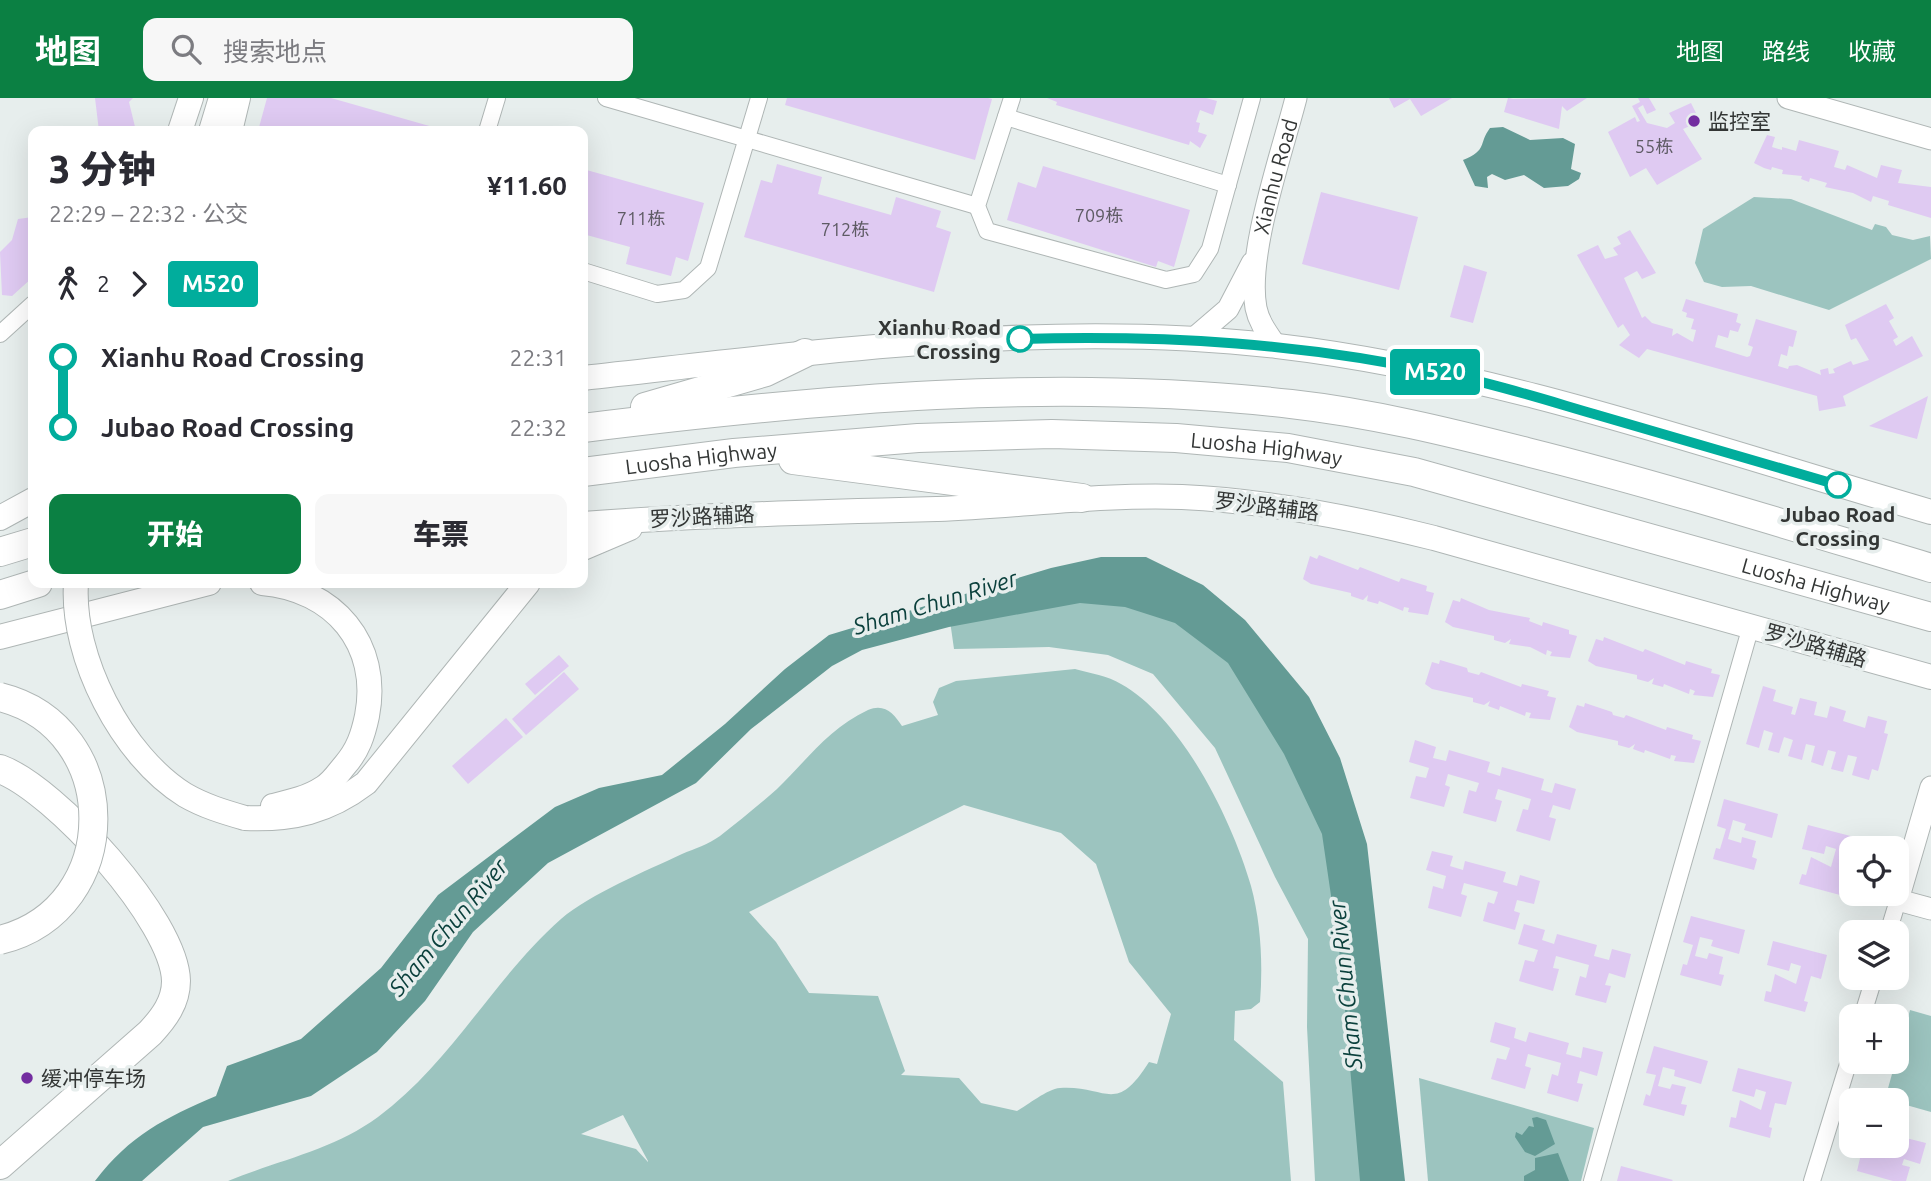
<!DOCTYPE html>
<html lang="zh">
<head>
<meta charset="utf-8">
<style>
	:root { --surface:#fff; --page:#f7f7f7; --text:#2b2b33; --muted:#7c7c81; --accent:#0b8043 }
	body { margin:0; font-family:Ubuntu,"Noto Sans SC",sans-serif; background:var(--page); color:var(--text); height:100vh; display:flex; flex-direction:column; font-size:26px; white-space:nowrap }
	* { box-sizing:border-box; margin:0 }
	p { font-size:23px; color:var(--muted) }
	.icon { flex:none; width:38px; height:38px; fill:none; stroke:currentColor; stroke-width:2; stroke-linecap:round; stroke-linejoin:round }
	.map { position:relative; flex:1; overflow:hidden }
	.drawer { position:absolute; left:28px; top:28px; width:560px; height:462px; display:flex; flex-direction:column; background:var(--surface); border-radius:14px; box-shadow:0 7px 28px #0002 }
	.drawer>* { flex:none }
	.badge { padding:0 14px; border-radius:5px; font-size:24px; line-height:46px }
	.controls { position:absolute; left:1839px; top:738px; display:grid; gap:14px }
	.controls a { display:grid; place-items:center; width:70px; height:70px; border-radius:14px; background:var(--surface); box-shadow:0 7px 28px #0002; font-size:35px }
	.map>.badge { position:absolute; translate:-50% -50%; box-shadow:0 0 0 4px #fff }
	.legs { display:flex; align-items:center; gap:10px; height:77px; padding:0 21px; font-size:23px }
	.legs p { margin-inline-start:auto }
	.overview { display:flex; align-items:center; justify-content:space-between; height:119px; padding:0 21px }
	h1 { font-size:38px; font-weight:800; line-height:52px }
	.button { display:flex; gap:14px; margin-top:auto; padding:14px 21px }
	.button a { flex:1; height:80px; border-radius:14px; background:var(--accent); color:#fff; font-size:28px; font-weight:800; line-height:80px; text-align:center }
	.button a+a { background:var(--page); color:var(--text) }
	ul { padding:0 21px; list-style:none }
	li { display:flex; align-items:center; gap:24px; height:70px; font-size:26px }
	li i { display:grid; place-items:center; width:10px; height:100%; margin:0 9px; background:currentColor }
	li i::after { content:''; width:18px; height:18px; margin:-9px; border:5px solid; border-radius:50%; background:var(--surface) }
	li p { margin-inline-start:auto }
	li:first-child i { background:linear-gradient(#0000 50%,currentColor 0) }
	li:last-child i { background:linear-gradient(currentColor 50%,#0000 0) }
	header { display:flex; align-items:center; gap:42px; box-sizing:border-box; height:98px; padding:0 35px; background:var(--accent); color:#fff }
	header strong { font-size:33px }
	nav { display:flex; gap:38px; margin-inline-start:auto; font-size:24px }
	.search { width:490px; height:63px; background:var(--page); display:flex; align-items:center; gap:18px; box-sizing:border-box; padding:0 24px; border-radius:14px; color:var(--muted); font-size:26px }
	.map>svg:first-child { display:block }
</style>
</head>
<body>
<header>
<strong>地图</strong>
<div class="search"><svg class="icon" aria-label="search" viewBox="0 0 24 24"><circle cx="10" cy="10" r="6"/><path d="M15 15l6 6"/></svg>搜索地点</div>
<nav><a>地图</a><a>路线</a><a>收藏</a></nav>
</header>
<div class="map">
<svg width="1931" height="1083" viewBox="0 0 1931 1083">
	<rect width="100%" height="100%" fill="#e7eeed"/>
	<g fill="#9cc4bf" fill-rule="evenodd">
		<path d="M1754,99L1791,101L1872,132L1875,126L1886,129L1892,137L1913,142L1930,138L1931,161L1829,212L1751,188L1722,189L1704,184L1695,165L1703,131Z"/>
		<path d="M1163,486L1246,552L1342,728L1382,1083H1315L1307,929L1308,841L1275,779L1215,650L1153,576L1108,557L1049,549L954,551L949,516Z"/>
		<path d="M1075,571C1090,575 1108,578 1121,586C1182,620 1232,722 1251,788C1261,825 1263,866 1260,904L1251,911L1235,913L1234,942L1283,984L1291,1083H228C279,1062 333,1052 378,1019C452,964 493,881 561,821C590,796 646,773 682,756C694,751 709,746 720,738C739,723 759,707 777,691C807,662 829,630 868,612C885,605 894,616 902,628L938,617L933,604L939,590L956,583ZM964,707L1061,735L1096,766L1129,864L1171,916L1157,966L1149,964C1115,1018 1107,987 1060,990C1047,991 1028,1007 1017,1013L981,1005L959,980L901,977L905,973L878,898L809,895L776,844L749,814ZM623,1017L648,1063V1064L636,1051L581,1036Z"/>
		<path d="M1910,912L1931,918V1014L1885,1001Z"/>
		<path d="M1419,980L1594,1030L1581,1083H1428Z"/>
	</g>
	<g fill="#649b95">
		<path d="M1503,29L1530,42L1563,40L1575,46L1571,71L1581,75L1579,81L1568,88L1544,90L1524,77L1505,82L1492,76L1487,79L1488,90L1475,88L1463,62C1488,52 1478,46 1490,30Z"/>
		<path d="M1101,459H1146L1203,487L1245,522L1309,599L1340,660L1367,746L1405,1083H1360L1341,866L1322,736L1284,656L1228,565L1175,525L1125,509L1080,505L949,529L862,552L832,568L751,631L696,685L548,765L473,834L425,903L377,954L311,998L203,1029L142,1083H95C130,1037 165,1020 216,998L227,968L301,941L381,870L438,797L555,709L599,690L662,677L725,626L785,571L829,537L1051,470Z"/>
		<path d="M1537,1019L1546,1022L1555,1046L1535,1058L1525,1054L1515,1039L1516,1034L1522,1037L1529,1028L1534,1029L1532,1020Z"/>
		<path d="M1558,1055L1569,1083H1524V1078L1535,1072V1060Z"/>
	</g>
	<g fill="#dfcaf2">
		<path d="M95,0H133L129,4L136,33H99Z"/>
		<path d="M267,0H331L447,33H258Z"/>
		<path d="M787,0H988L992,1L975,62L785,7Z"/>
		<path d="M1047,0H1206L1217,3L1213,17L1200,12L1196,24L1200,25L1198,34L1207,37L1200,50L1190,43L1189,47L1056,7L1057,4Z"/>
		<path d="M1389,0H1452L1421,18L1410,1L1394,10Z"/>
		<path d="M1508,0L1513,1L1587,0L1567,13L1562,8L1559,31L1504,14Z"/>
		<path d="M1638,0H1649L1656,12L1647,16L1643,7L1638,10L1647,25L1667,30L1675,25L1669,15L1691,5L1697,17L1688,21L1692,27L1683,31L1702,61L1657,87L1646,70L1630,79L1608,34L1635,19L1637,24L1640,23L1632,8L1640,4Z"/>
		<path d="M1767,37L1775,39L1772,49L1782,52V49L1796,53L1799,42L1839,53L1834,69L1845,72L1847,67L1877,80L1881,67L1902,72L1898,85L1931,89V120L1888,107L1889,103L1873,98L1871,104L1853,95L1825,89L1827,85L1810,80L1809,84L1801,81L1802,78L1782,76L1783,72L1772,69L1771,72L1764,70L1754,65Z"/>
		<path d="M777,66L822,79L818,96L891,117L896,99L941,113L936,129L951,134L934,194L744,139L761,82L772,85Z"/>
		<path d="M1043,68L1190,112L1174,169L1158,163L1156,169L1007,122L1018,84L1036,90Z"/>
		<path d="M583,71L704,105L688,163L676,159L671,178L626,166L630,149L583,136Z"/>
		<path d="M1321,94L1418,119L1399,192L1302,166Z"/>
		<path d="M33,119V179L12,198L2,197L0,154L12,142L18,121Z"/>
		<path d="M1630,132L1656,175L1642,181L1637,173L1624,180L1642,220L1645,218L1652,225L1673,231L1672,238L1677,235L1693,244L1696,232L1691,231L1694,221L1686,219L1687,215L1682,213L1686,201L1738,216L1736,224L1741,226L1738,234L1730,232L1728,240L1718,237L1715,249L1747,259L1750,258L1753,249L1748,247L1756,221L1797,233L1793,249L1789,248L1787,258L1781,256L1778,268L1788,271L1789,268L1797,267L1821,277L1820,272L1828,270L1829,276L1835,275L1833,271L1851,263L1853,267L1869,262L1856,240L1851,242L1845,227L1886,206L1894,220L1889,223L1898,239L1893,242L1896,248L1912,238L1923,258L1843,298L1846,308L1819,313L1817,298L1647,251L1639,260L1619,247L1630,237L1623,226L1618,230L1577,157L1598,147L1605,161L1618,157L1613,150L1621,146L1617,139Z"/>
		<path d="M1464,167L1487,174L1473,225L1450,219Z"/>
		<path d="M1928,298L1917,341L1869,328Z"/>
		<path d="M1319,457L1358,472L1360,469L1399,484L1401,480L1427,488L1426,493L1434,495L1428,517L1408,514L1409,510L1404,509L1403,513L1379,503L1378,506L1367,503L1368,497L1363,502L1351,498V495L1311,486L1303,481L1310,458L1317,461Z"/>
		<path d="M1461,500L1489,512L1530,520L1529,523L1542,528L1543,524L1569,532V536L1577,538L1570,560L1550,558L1552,554L1547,552L1546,557L1530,549L1509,546L1511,541L1505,545L1494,542V538L1453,529L1445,524L1453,502L1460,504Z"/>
		<path d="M1604,539L1643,554L1645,551L1685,567L1686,563L1712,571L1711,575L1720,577L1713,599L1693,597L1695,593L1690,591L1689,596L1664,586L1663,589L1652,586L1654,580L1648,584L1637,581V577L1596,568L1588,563L1596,541L1603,543Z"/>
		<path d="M559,557L569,568L535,597L525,586Z"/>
		<path d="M1440,562L1467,570L1468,574L1479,577L1481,574L1521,589L1522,586L1549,593L1547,598L1556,600L1550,622L1529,620L1531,615L1526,614L1525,618L1500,608L1499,612L1488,608L1490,603L1484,607L1473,604V600L1432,591L1425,586L1432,564L1439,566Z"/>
		<path d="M564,574L579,591L526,637L512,621Z"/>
		<path d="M1763,588L1776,592L1773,603L1793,609L1791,616L1795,617L1800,600L1817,604L1814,617L1827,620L1830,608L1846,613L1843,623L1865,630L1868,618L1887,623L1884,635L1888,636L1878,673L1872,671L1869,682L1852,677L1857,659L1848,657L1843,674L1831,671L1836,654L1828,652L1823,668L1811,664L1815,648L1806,646L1802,662L1788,658L1793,642L1784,639L1779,655L1768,652L1773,635L1764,632L1759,650L1746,646Z"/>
		<path d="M1585,605L1612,614L1613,617L1624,620L1626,617L1666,632L1667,629L1693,637L1692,641L1701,643L1694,665L1674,663L1676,658L1671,657L1670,661L1645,652L1644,655L1633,651L1635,646L1629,650L1618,647V643L1577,634L1569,629L1577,607L1584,609Z"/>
		<path d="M506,620L523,639L468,686L452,668Z"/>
		<path d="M1415,642L1436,649L1433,660L1446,663L1449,652L1490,664L1487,674L1500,678L1502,669L1544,681L1541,692L1552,695L1555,685L1576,691L1570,712L1553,707L1549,719L1556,721L1550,743L1516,733L1523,711L1528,712L1531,701L1498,691L1495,701L1502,703L1496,724L1463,715L1469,692L1476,694L1479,685L1448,676L1445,687L1450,689L1444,709L1410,700L1416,678L1426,680L1429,670L1409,664Z"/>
		<path d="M1724,701L1778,716L1772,740L1744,732L1746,726L1733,722L1728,741L1741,745L1742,739L1756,743L1752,759L1757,761L1754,772L1713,761L1716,750L1720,751L1726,731L1717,728Z"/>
		<path d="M1808,727L1862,741L1860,751H1852V763L1846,762L1839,786L1843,787L1840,797L1799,786L1802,776L1806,777L1811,759L1831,769L1836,751L1826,748L1824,756L1802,751Z"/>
		<path d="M1432,753L1453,758L1450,768L1463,772L1465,763L1506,774L1503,784L1517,788L1520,777L1540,783L1534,806L1517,802L1514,813L1520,815L1515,832L1483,823L1488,804L1494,806L1498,794L1464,785L1461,796L1467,798L1461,819L1428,810L1433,788L1443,791L1446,778L1426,772Z"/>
		<path d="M1691,818L1745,832L1739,856L1711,848L1713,842L1700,839L1695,858L1707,861L1709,855L1723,859L1719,876L1724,877L1721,888L1680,877L1683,866L1687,867L1693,847L1683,844Z"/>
		<path d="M1524,826L1545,832L1542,842L1554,846L1557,836L1597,847L1594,858L1609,862L1612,851L1631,856L1625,880L1609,875L1605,887L1611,888L1606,905L1575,897L1580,878L1586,880L1589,867L1556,858L1553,870L1559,871L1553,893L1519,883L1525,862L1534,864L1538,852L1518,846Z"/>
		<path d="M1773,843L1827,857L1821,881L1811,878L1804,903L1808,904L1805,914L1764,903L1766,893L1771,894L1775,876L1796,886L1801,868L1791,865L1789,873L1767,867Z"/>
		<path d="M1495,924L1516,930L1514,940L1526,944L1529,934L1569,945L1566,956L1581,960L1583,949L1603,954L1597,978L1580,973L1577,985L1583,986L1578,1004L1547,995L1552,976L1558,978L1561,965L1528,956L1525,968L1531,970L1525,991L1491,981L1497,960L1506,962L1510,950L1490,944Z"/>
		<path d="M1654,948L1708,963L1701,986L1674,978L1675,972L1663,969L1658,988L1670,991L1672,986L1686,989L1681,1006L1687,1007L1684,1018L1643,1007L1646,996L1650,998L1656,977L1646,975Z"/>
		<path d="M1738,970L1792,984L1786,1007L1775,1005L1769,1029L1772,1030L1770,1040L1729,1029L1731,1019L1736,1020L1740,1002L1761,1012L1766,994L1756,991L1754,999L1732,993Z"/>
		<path d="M1906,1040L1926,1045L1920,1066L1904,1061L1902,1067L1910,1069L1906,1083H1893L1857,1073L1861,1056L1878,1060L1879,1055L1859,1048H1897V1043L1905,1044Z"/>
		<path d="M1621,1068L1673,1082L1672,1083H1617Z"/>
	</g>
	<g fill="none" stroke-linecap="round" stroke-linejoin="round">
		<defs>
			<g id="street">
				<path d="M606,0L977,108"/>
				<path d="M1012,0L977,108L987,133L1166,182L1194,176L1210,151L1252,0"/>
				<path d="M1006,19L1228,87"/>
				<path d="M487,33L497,0"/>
				<path d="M583,173L657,196L684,192L708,170L759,0"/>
				<path d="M0,236L33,206"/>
				<path d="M1888,835L1898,802"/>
				<path d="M1862,919L1874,880"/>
				<path d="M1592,1083L1751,528"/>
				<path d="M1812,1083L1852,953"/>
			</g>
			<g id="secondary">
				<path d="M1788,0L1931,41"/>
				<path d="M1193,241L1228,211L1252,165"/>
				<path id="s1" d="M1276,248C1268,236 1259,225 1256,210C1246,157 1282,55 1296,0"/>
				<path d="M1931,689L1898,802L1931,811"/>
			</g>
			<g id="primary">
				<path d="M180,33L191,0"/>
				<path d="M211,33L221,0"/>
				<path d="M230,33L238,0"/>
				<path d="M583,280C811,255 1047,221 1277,248C1499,274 1717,352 1931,414"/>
				<path d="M0,420L33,402"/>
				<path d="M583,426C701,417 820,414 938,411C1020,408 1101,396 1182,399C1268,403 1351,419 1434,440L1931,579"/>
				<path d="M583,450L630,430"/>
				<path d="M262,485C334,491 381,546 367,618C363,637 358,652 345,667C339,674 332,685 323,690C308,700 290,704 273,708"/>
				<path d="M0,539L209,485"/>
				<path d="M245,720C292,722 328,714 366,685L528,485"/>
			</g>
			<g id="highway">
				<path d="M645,309L766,274L805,255"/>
				<path d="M583,330C818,301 1054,279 1291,306C1371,315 1449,334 1527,354C1663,388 1797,430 1931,470"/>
				<path d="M793,362L1082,400"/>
				<path id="s2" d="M583,374L734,355L918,340L1052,336L1176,340L1288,350L1414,374L1931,519"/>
				<path d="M0,454L33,444"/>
				<path d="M0,497L38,485"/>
				<path d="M0,671C55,691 175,823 176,883C176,904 164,920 150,935L0,1067"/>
			</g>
		</defs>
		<use href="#street" stroke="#afb6b5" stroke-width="18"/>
		<use href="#secondary" stroke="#afb6b5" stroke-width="23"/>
		<use href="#primary" stroke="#afb6b5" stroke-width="26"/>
		<use href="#highway" stroke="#afb6b5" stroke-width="30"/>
		<use href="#street" stroke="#fff" stroke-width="16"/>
		<use href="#secondary" stroke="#fff" stroke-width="21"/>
		<use href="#primary" stroke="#fff" stroke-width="24"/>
		<use href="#highway" stroke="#fff" stroke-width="28"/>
		<defs>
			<path id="primary-bridge" d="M76,485C71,559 122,658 185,697C204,708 224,714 245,720"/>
			<path id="highway-bridge" d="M0,599C124,630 125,811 0,842"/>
		</defs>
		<use href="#primary-bridge" stroke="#afb6b5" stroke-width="26" stroke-linecap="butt"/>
		<use href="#highway-bridge" stroke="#afb6b5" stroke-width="30" stroke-linecap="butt"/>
		<use href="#primary-bridge" stroke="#fff" stroke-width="24"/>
		<use href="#highway-bridge" stroke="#fff" stroke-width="28"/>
	</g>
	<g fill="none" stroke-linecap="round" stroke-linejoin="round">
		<defs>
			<path id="line-1" d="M1020,241C1169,237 1304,245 1451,277C1499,287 1546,302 1594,316C1675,339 1756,363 1838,387"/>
		</defs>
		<use href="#line-1" stroke="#fff" stroke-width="16"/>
		<use href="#line-1" stroke="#01ad9c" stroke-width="10"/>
	</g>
	<g fill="#732da0" stroke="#e7eeed" stroke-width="2.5">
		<circle cx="1694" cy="23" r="7"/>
		<circle cx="27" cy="980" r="7"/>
	</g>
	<g fill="#fff" stroke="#01ad9c" stroke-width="3.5">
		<circle cx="1020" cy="241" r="12"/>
		<circle cx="1838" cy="387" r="12"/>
	</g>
	<g text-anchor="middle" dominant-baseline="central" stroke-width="7" stroke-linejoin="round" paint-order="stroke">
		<g font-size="18" fill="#5e5b64">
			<text x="1654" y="48">55栋</text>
			<text x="1099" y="117">709栋</text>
			<text x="641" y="120">711栋</text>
			<text x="845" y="131">712栋</text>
		</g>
		<g font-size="21" fill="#333635" stroke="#e7eeed" text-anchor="start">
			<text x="1708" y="23">监控室</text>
			<text x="41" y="980">缓冲停车场</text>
		</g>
		<g font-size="21" fill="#333635" stroke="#e7eeed">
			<text stroke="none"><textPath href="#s1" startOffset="177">Xianhu Road</textPath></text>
			<text stroke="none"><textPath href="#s2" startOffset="686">Luosha Highway</textPath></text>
			<text stroke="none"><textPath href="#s2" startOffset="119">Luosha Highway</textPath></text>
			<text transform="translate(1267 408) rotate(7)">罗沙路辅路</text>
			<text transform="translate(702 418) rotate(-3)">罗沙路辅路</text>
			<text stroke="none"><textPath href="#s2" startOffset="1253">Luosha Highway</textPath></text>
			<text transform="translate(1816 547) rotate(16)">罗沙路辅路</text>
		</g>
		<g font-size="21" font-weight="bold" fill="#333635" stroke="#e7eeed" text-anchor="end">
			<text x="1001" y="229">Xianhu Road<tspan x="1001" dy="24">Crossing</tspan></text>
			<text x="1838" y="416" text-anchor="middle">Jubao Road<tspan x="1838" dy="24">Crossing</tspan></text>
		</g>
		<g font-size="23" font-style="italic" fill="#0b403c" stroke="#e7eeed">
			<text transform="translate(935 504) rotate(-17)">Sham Chun River</text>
			<text transform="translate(448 829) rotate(-50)">Sham Chun River</text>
			<text transform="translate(1345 887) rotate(-96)">Sham Chun River</text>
		</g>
	</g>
</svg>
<div class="controls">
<a><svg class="icon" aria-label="locate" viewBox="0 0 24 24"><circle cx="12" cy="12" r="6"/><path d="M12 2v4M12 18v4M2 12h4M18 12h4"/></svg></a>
<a><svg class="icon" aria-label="layers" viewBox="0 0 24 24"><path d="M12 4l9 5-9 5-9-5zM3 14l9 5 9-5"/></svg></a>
<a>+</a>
<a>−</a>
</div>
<b class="badge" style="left:1435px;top:274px;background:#01ad9c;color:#fff">M520</b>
<section class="drawer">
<div class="overview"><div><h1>3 分钟</h1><p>22:29 – 22:32 · 公交</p></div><b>¥11.60</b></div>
<div class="legs"><svg class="icon" aria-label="walk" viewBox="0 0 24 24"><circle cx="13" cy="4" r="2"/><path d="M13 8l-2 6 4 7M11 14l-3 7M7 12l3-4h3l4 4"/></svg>2<svg class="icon" aria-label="forward" viewBox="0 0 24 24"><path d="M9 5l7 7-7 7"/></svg><b class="badge" style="background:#01ad9c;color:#fff">M520</b></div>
<ul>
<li><i style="color:#01ad9c"></i><b>Xianhu Road Crossing</b><p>22:31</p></li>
<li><i style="color:#01ad9c"></i><b>Jubao Road Crossing</b><p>22:32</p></li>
</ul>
<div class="button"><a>开始</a><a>车票</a></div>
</section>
</div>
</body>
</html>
